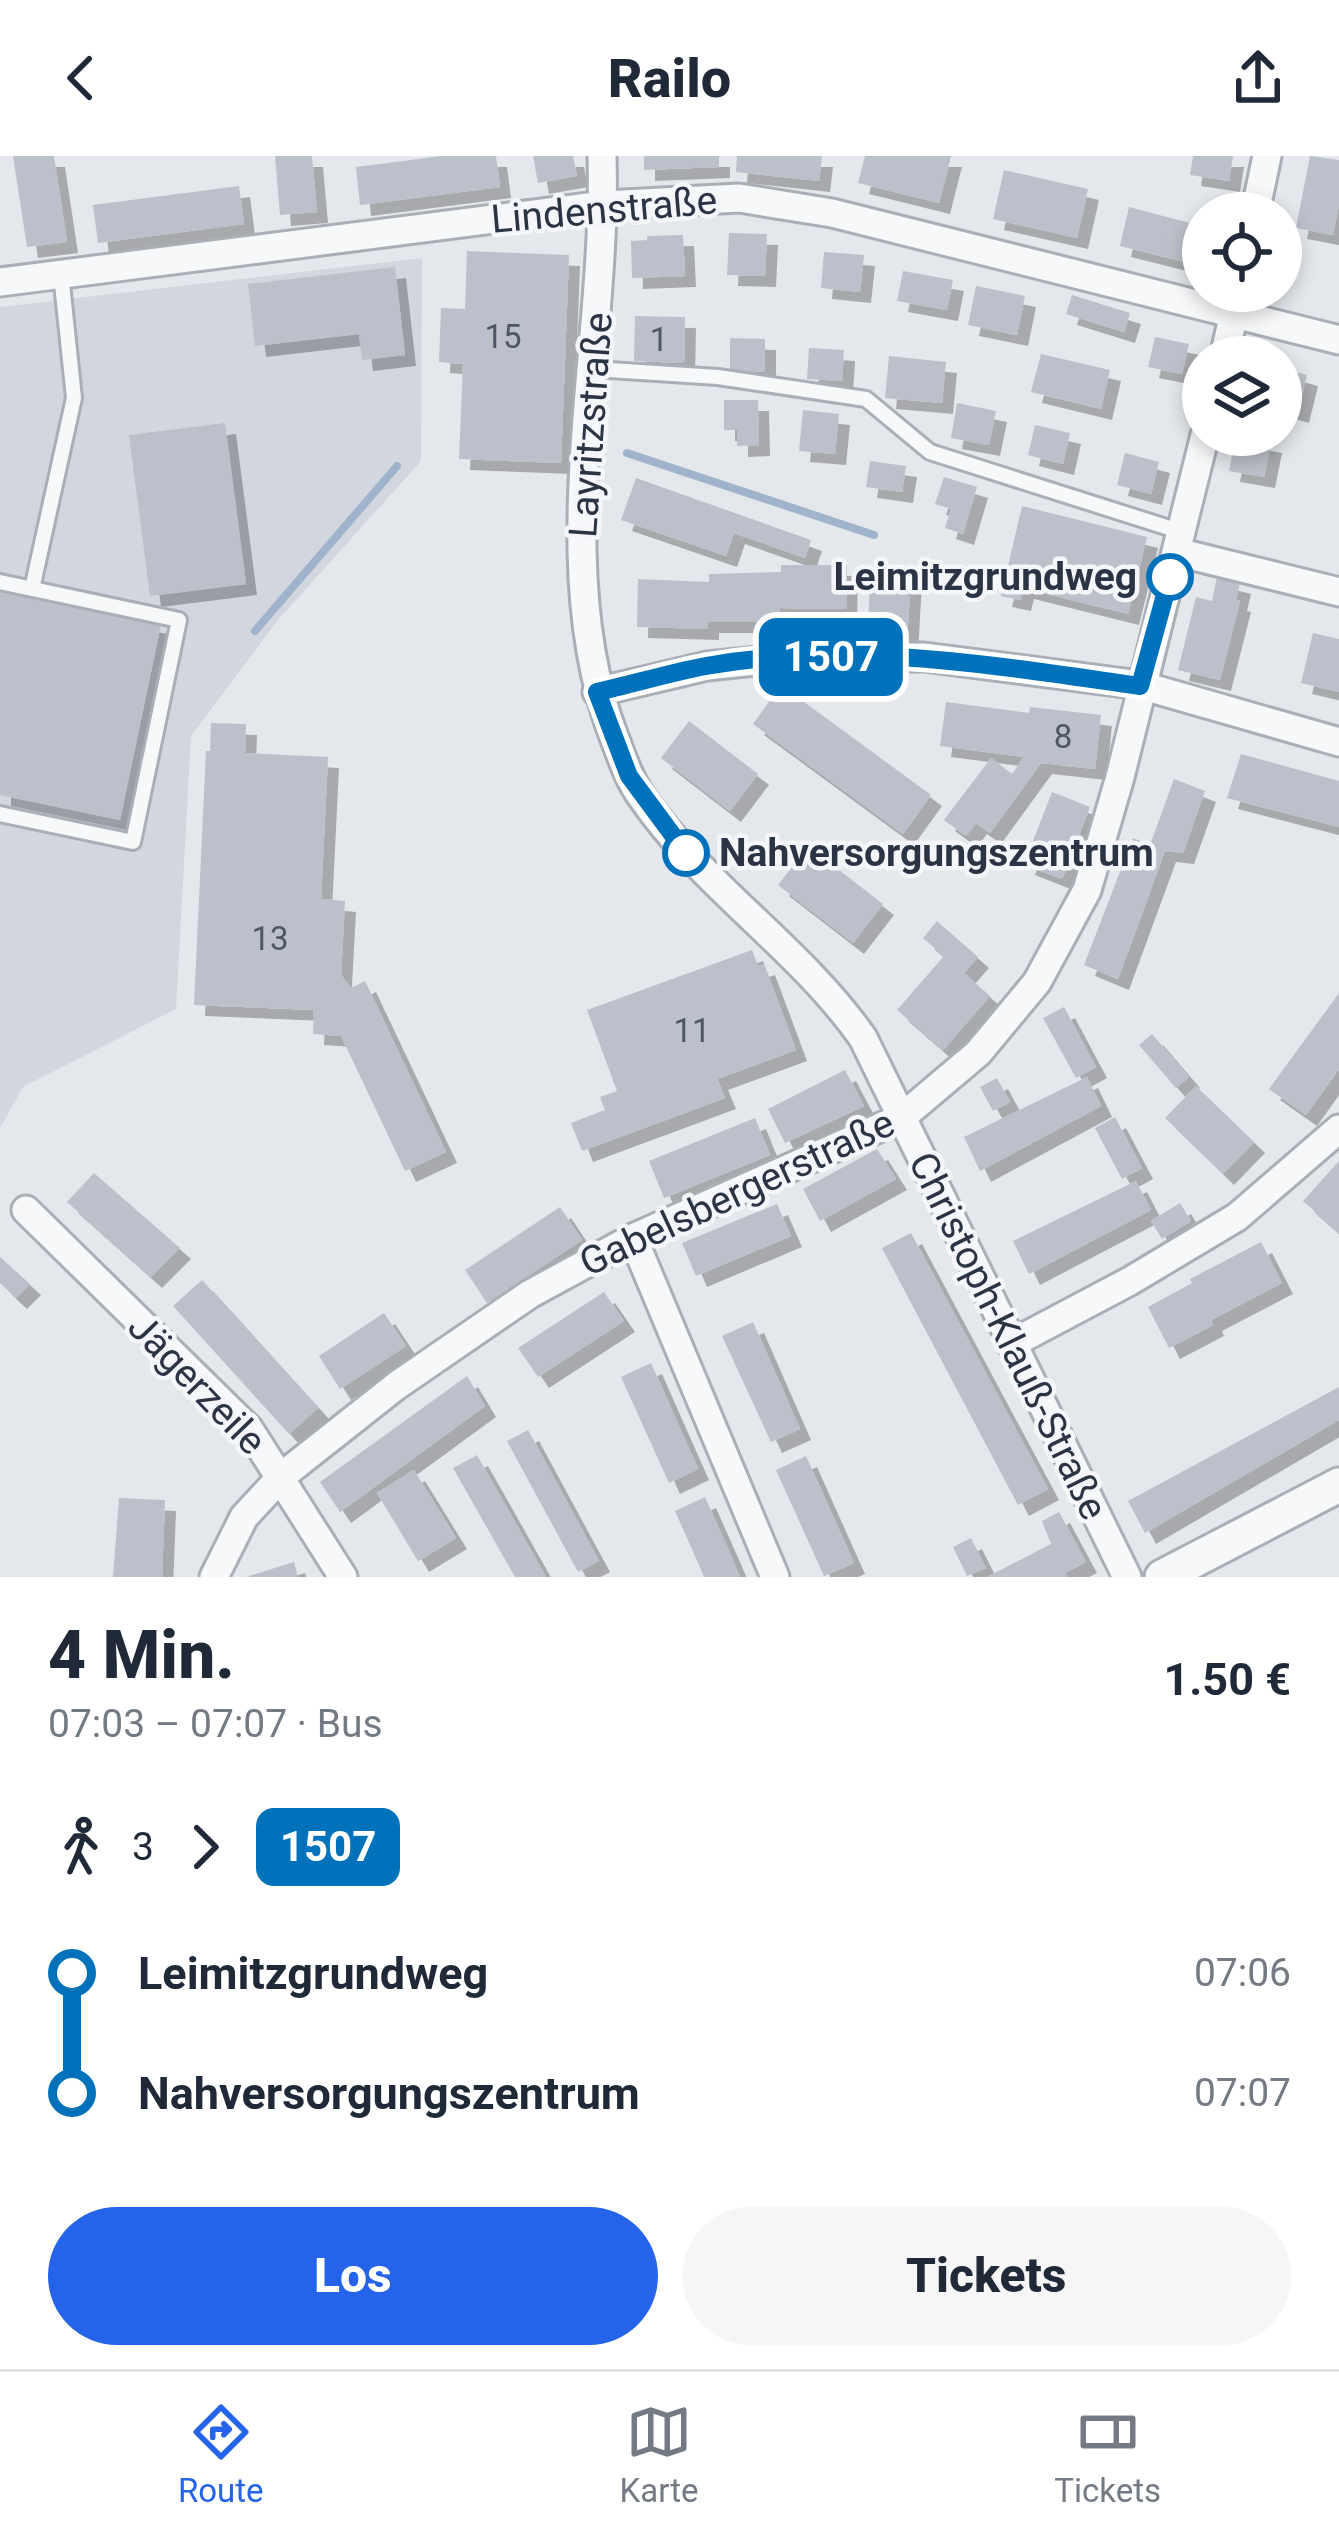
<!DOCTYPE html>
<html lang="de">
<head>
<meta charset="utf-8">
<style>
	:root { --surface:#fff; --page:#f6f6f7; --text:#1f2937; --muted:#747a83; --line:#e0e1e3; --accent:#2563eb }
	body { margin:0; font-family:Roboto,sans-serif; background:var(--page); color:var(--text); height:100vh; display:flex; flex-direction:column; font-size:45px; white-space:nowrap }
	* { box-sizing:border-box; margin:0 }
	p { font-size:39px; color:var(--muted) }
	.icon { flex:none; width:66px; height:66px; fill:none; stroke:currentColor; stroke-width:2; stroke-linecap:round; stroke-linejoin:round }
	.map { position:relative; height:1421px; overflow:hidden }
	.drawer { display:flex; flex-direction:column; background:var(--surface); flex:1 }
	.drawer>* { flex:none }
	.badge { padding:0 24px; border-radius:18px; font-size:42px; line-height:78px }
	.fabs { position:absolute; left:1182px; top:36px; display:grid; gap:24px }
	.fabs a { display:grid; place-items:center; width:120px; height:120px; border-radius:50%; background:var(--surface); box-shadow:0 6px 18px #0003; font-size:60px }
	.map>.badge { position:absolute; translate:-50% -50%; box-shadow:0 0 0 6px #fff }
	.legs { display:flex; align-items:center; gap:18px; height:132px; padding:0 48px; font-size:39px }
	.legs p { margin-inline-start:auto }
	.headline { display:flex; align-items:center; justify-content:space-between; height:204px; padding:0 48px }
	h1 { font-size:66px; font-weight:800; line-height:90px }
	.button { display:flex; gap:24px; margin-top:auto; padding:24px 48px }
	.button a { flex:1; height:138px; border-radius:72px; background:var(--accent); color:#fff; font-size:48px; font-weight:800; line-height:138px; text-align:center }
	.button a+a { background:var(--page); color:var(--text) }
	ul { padding:0 48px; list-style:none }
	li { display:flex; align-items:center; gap:42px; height:120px; font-size:45px }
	li i { display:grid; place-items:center; width:18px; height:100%; margin:0 15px; background:currentColor }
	li i::after { content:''; width:30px; height:30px; margin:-15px; border:9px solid; border-radius:50%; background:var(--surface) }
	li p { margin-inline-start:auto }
	li:first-child i { background:linear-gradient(#0000 50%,currentColor 0) }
	li:last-child i { background:linear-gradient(currentColor 50%,#0000 0) }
	header { display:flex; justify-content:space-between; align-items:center; height:156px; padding:0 48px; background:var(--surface); font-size:54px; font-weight:800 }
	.tab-bar { display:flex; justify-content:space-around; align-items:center; height:168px; border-top:3px solid var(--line); background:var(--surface); font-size:33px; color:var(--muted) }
	.tab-bar a { display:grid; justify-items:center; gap:6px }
	.tab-bar .selected { color:var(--accent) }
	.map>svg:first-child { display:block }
</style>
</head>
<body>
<header><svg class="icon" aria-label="back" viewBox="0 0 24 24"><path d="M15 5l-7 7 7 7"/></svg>Railo<svg class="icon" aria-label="share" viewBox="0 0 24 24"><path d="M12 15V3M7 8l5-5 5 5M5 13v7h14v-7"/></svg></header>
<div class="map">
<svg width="1339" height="1421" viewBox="0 0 1339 1421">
	<defs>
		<filter id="shadow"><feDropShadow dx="11" dy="11" stdDeviation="0" flood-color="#0004"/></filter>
	</defs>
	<rect width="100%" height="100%" fill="#e4e7ec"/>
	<path fill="#d2d6de" d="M422,102L421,305L278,464L191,580L176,853L23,931L0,972V151Z"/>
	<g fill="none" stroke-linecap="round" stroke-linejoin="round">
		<g stroke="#9fb4cc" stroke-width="8">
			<path d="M627,297L874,379"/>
			<path d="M255,475L397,310"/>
		</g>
	</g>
	<g fill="#bbc0ca" filter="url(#shadow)">
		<path d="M13,0H54L67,86L27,91Z"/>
		<path d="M275,0H312L317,56L280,59Z"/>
		<path d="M442,0H496L500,31L360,49L356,11Z"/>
		<path d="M533,0H573L577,20L538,27Z"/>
		<path d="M644,0H719V11L644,14Z"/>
		<path d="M737,0H822L819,25L736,16Z"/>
		<path d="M865,0H951L939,47L858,27Z"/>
		<path d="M1193,0H1233L1229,25L1190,19Z"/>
		<path d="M1310,0L1339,4V49L1333,79L1296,72Z"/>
		<path d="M1004,14L1088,33L1077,82L993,63Z"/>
		<path d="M239,30L244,68L98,87L93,49Z"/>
		<path d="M1129,51L1201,70L1192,108L1120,90Z"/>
		<path d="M729,77L767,78L765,120L727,119Z"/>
		<path d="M683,79L685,120L632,122L631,85L647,84V80Z"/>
		<path d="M467,95L569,99L561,307L459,303L463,208L439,206L441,152L465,153Z"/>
		<path d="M824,96L864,99L860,136L821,132Z"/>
		<path d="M395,111L405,199L362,204L359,178L255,190L248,128Z"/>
		<path d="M903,115L953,124L947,154L897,145Z"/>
		<path d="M976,130L1025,140L1017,179L968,169Z"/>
		<path d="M1072,139L1130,157L1124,176L1066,158Z"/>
		<path d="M635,160L685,161L684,207L634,205Z"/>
		<path d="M1155,181L1189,188L1182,218L1148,211Z"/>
		<path d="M730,182L765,183V216H730Z"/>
		<path d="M809,192L844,194L842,225L807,223Z"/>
		<path d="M1041,198L1110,214L1101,253L1031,236Z"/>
		<path d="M889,200L946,206L942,247L885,242Z"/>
		<path d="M1281,212L1307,219L1298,256L1281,251Z"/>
		<path d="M724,244H758L759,289L737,290V274H724Z"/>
		<path d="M957,247L996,255L989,289L951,282Z"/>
		<path d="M803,254L839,258L835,298L799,295Z"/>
		<path d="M225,267L246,428L150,440L129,279Z"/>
		<path d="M1035,269L1070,277L1063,308L1028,299Z"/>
		<path d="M1236,279L1271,286L1264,321L1229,315Z"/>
		<path d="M1125,297L1159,306L1151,338L1117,329Z"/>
		<path d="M870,305L906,310L902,336L866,331Z"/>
		<path d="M944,321L977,331L963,378L945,372L951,353L935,348Z"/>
		<path d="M636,322L811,384L805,402L734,377L726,400L621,364Z"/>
		<path d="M1022,350L1147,381L1128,458L1023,432L1020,444L1001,440Z"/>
		<path d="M781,409H847L846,453L780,452L779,466H708V473L637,471L638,423L709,426V418L781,416Z"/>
		<path d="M871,413L911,415L907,487L867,484Z"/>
		<path d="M1217,421L1240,427L1236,444L1240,445L1220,524L1178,514L1196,441L1212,445Z"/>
		<path d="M0,435L161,468L120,664L0,639Z"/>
		<path d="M1313,477L1339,483V536L1301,527Z"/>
		<path d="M781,529L931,639L903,678L753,568Z"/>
		<path d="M946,546L1029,557L1030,551L1101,559L1095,613L1041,607L990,677L976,667L966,680L944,664L991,602L1012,618L1024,601L940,590Z"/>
		<path d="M689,565L758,618L730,655L661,602Z"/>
		<path d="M211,567L246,568L245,597L328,601L321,743L345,745L341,819L351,832L365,825L446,996L405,1015L341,880L313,878L314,854L194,849L206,595H210Z"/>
		<path d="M1241,598L1339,625V671L1227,642Z"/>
		<path d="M1174,623L1205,635L1183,697L1165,695L1118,823L1084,809L1133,682L1150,689Z"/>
		<path d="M1052,636L1090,651L1062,723L1024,708Z"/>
		<path d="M808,690L883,748L853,787L778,729Z"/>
		<path d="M937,765L978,801L964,817L990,840L943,894L897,854L944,800L923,782Z"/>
		<path d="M752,794L758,810L764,808L796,894L717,923L725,942L582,995L571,967L605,954L600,941L617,935L587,854Z"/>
		<path d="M1339,837V913L1306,959L1269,933Z"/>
		<path d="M1064,851L1096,911L1076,922L1043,862Z"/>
		<path d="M1152,878L1189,921L1176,932L1139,889Z"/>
		<path d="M845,914L864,950L785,987L768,953Z"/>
		<path d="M1087,921L1101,950L980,1015L964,981Z"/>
		<path d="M997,922L1010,946L993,955L980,931Z"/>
		<path d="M1196,930L1254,986L1223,1018L1165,962Z"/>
		<path d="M1115,961L1142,1012L1122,1023L1095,972Z"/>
		<path d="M755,962L770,999L664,1042L649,1005Z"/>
		<path d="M877,993L896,1023L820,1065L803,1033Z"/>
		<path d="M1339,1005V1077L1303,1045Z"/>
		<path d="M94,1017L180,1092L151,1121L67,1046Z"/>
		<path d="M1136,1025L1151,1054L1029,1118L1013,1085Z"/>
		<path d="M1180,1047L1191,1065L1162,1083L1151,1065Z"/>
		<path d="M777,1048L791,1080L696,1120L682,1087Z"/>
		<path d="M560,1051L582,1084L487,1147L465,1114Z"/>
		<path d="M911,1077L1048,1333L1018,1349L882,1092Z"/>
		<path d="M1261,1086L1282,1127L1211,1164L1213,1169L1169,1192L1148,1151L1192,1127L1190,1123Z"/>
		<path d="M0,1101L30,1128L16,1142L0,1127Z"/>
		<path d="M202,1124L318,1252L289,1278L173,1150Z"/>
		<path d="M604,1136L624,1165L538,1221L518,1192Z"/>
		<path d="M384,1157L406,1190L340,1233L319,1200Z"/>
		<path d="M753,1166L800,1273L771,1286L722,1180Z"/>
		<path d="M651,1207L698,1313L669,1327L621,1221Z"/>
		<path d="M467,1220L485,1250L340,1356L320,1326Z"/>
		<path d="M1339,1231V1264L1145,1377L1128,1345Z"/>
		<path d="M528,1274L599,1405L578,1416L507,1285Z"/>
		<path d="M477,1299L546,1421H515L453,1312Z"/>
		<path d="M806,1300L854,1407L824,1420L776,1314Z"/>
		<path d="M414,1314L456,1382L418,1405L377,1337Z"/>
		<path d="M705,1341L729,1395L740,1421H704L699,1409L675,1355Z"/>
		<path d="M119,1342L165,1344L162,1421H113Z"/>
		<path d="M1059,1356L1086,1406L1065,1417L1067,1421H987L1051,1388L1042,1365Z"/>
		<path d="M971,1382L986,1412L967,1420L953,1391Z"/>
		<path d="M294,1406L298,1421H249V1420Z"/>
	</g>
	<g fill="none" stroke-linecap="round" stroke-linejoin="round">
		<defs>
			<g id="service">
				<path d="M594,213L718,221L866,243L930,296L1182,376"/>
				<path d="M0,426L179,464L133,686L0,658"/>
				<path d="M32,433L74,242L61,118"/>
			</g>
			<g id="minor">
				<path d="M602,0C608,189 546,403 614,581C622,601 628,622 641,640C703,731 800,792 863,882L1127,1421"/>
				<path d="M1255,57L1267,0"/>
				<path d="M0,126L604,49L739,42L832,57L1339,184"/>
				<path d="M1224,201L1239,135"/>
				<path d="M1177,396L1339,436"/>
				<path d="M597,536L707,510L796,501H924L1140,529L1339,586"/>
				<path d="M26,1054L249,1273L343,1421"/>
				<path d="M633,1082L775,1421"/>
				<path d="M1011,1188L1130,1125L1237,1061L1339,973"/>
				<path d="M214,1421L244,1361L282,1320L396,1230L530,1138L633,1082L901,962L978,897L1037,826L1087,734L1120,621L1205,279"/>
			</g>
			<path id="tertiary" d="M1162,1421L1339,1329"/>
		</defs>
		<use href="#service" stroke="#a9aeb7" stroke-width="20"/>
		<use href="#minor" stroke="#a9aeb7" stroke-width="33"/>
		<use href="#tertiary" stroke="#a9aeb7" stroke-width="39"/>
		<use href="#service" stroke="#f7f8fa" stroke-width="14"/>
		<use href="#minor" stroke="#f7f8fa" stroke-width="27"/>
		<use href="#tertiary" stroke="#f7f8fa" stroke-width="33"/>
	</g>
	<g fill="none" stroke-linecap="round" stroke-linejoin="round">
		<defs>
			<path id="line-1" d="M686,697L629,620L597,536C633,528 669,517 706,510C850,484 997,510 1140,530L1170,421"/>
		</defs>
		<use href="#line-1" stroke="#fff" stroke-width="27"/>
		<use href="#line-1" stroke="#0072bc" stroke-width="18"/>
	</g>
	<g fill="#fff" stroke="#0072bc" stroke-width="6">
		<circle cx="1170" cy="421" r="21"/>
		<circle cx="686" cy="697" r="21"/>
	</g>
	<g text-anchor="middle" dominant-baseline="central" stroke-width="9" stroke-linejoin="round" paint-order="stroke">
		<g font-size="33" fill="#4f5766">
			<text x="503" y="180">15</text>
			<text x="659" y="183">1</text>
			<text x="1063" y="580">8</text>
			<text x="270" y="782">13</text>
			<text x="692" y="874">11</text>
		</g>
		<g font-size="39" fill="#2b3445" stroke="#f4f6f9">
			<text transform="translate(604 54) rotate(-5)">Lindenstraße</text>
			<text transform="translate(591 269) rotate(-86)">Layritzstraße</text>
			<text transform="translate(737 1037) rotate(-25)">Gabelsbergerstraße</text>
			<text transform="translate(1008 1180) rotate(64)">Christoph-Klauß-Straße</text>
			<text transform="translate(197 1228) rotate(46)">Jägerzeile</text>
		</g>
		<g font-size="39" font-weight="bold" fill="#2b3445" stroke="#f4f6f9" text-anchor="end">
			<text x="1137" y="421">Leimitzgrundweg</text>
			<text x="719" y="697" text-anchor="start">Nahversorgungszentrum</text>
		</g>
	</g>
</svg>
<div class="fabs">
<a><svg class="icon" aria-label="locate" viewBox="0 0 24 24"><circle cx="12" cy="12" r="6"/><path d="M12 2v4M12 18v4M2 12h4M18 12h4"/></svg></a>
<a><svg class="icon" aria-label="layers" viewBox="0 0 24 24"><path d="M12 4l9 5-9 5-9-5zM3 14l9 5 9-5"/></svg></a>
</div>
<b class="badge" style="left:831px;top:501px;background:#0072bc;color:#fff">1507</b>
</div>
<section class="drawer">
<div class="headline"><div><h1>4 Min.</h1><p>07:03 – 07:07 · Bus</p></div><b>1.50 €</b></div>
<div class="legs"><svg class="icon" aria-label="walk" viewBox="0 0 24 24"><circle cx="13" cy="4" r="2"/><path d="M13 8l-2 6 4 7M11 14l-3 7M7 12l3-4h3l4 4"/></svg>3<svg class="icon" aria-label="forward" viewBox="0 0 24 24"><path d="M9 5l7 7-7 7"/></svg><b class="badge" style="background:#0072bc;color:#fff">1507</b></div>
<ul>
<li><i style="color:#0072bc"></i><b>Leimitzgrundweg</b><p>07:06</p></li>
<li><i style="color:#0072bc"></i><b>Nahversorgungszentrum</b><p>07:07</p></li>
</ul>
<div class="button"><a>Los</a><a>Tickets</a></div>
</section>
<nav class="tab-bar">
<a class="selected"><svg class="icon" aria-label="directions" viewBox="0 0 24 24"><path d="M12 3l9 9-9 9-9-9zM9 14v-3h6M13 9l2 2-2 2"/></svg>Route</a>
<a><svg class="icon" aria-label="map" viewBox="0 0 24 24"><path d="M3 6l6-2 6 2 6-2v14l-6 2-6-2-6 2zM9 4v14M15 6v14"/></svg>Karte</a>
<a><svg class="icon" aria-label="tickets" viewBox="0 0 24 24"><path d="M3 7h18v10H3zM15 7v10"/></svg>Tickets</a>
</nav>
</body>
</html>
